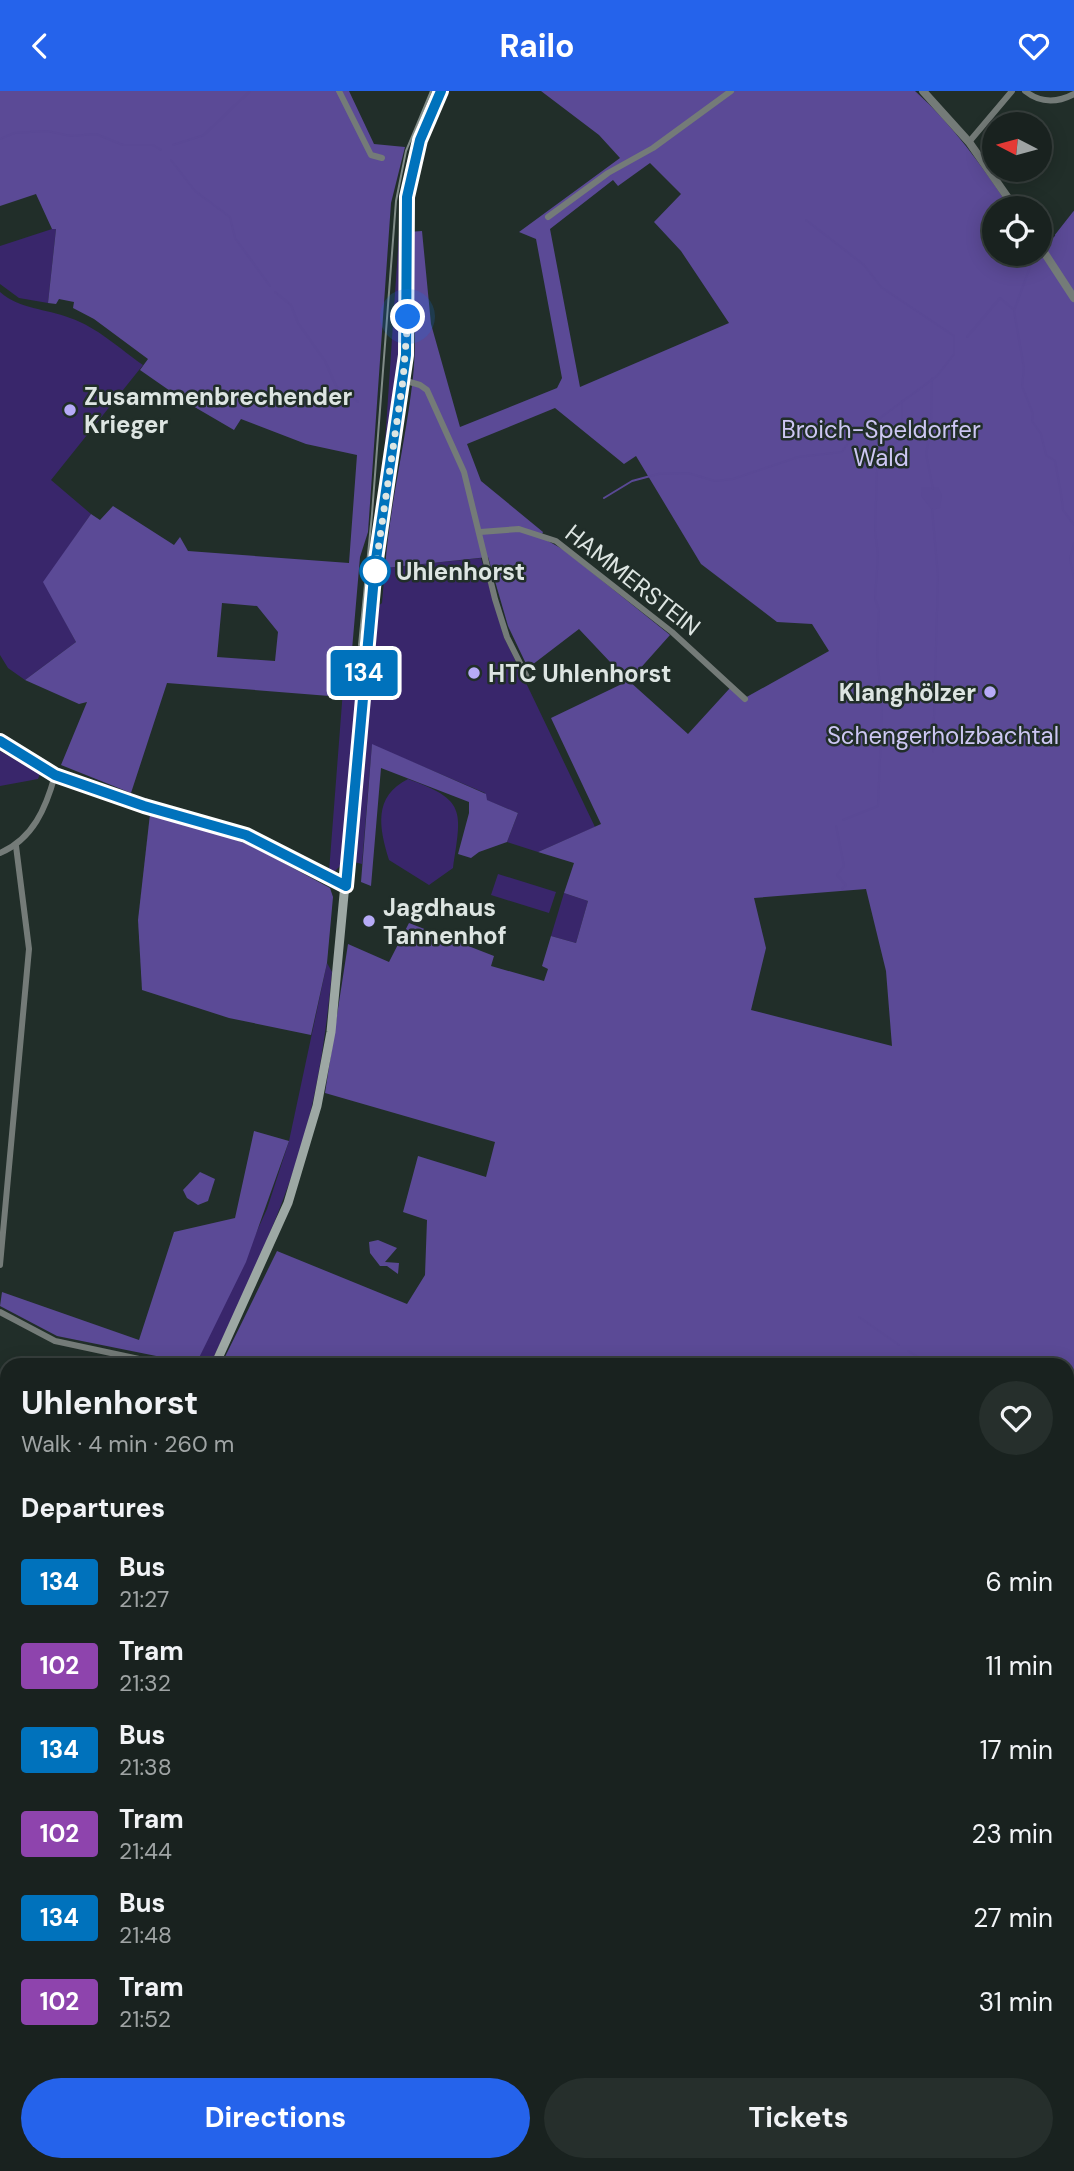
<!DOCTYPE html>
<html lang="en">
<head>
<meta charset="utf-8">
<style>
	:root { --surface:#19221f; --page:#262f2c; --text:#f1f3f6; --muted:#9fa4a4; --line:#373f3d; --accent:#2563eb }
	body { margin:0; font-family:"DM Sans",sans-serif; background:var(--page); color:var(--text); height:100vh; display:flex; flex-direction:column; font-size:26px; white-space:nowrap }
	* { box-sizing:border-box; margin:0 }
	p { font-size:23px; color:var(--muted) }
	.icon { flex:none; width:38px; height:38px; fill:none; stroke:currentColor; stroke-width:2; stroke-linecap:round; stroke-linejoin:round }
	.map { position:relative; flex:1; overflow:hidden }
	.sheet { position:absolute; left:0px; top:1267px; width:1074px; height:814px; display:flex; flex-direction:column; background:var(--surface); border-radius:21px 21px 0 0; box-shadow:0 4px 18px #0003,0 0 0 2px var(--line) }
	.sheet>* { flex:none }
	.badge { padding:0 14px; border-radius:5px; font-size:24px; line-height:46px }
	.needle { width:46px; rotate:276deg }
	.controls { position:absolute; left:982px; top:21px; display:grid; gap:14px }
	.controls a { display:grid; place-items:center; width:70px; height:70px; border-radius:50%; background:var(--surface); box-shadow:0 4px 18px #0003,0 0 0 2px var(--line); font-size:35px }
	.you { position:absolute; width:35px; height:35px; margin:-18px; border:5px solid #fff; border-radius:50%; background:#1a73e8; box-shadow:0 0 0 10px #1a73e833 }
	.map>.badge { position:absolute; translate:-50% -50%; box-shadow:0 0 0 4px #fff }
	h2 { padding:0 21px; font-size:26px; line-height:63px }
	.round { display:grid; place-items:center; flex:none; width:74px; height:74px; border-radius:37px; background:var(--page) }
	.overview { display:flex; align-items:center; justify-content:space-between; height:119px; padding:0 21px }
	h1 { font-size:33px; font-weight:700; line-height:52px }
	.cta { display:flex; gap:14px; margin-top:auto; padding:14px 21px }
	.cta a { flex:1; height:80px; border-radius:42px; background:var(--accent); color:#fff; font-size:28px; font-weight:700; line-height:80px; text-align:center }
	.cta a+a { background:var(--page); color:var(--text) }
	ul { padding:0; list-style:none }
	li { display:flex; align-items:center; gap:21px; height:84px; padding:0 21px }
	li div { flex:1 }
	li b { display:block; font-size:26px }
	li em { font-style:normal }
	li .badge { min-width:77px; font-weight:700; text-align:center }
	header { display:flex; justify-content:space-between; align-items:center; height:91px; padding:0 21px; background:var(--accent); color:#fff; font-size:32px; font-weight:700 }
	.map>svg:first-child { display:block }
</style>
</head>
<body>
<header><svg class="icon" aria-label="back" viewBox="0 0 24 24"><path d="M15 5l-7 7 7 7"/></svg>Railo<svg class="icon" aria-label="heart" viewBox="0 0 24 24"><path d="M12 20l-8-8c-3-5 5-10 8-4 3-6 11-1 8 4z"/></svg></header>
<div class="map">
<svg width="1074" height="2080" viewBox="0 0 1074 2080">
	<rect width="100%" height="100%" fill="#212e29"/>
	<g fill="#39266b">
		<path d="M52,138H56L48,212L19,207L0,193V155Z"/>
		<path d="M399,143L401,256L384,367Z"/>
		<path d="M0,201C21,219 45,217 70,227C97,236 120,258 143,274L51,389L91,423L44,491L76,551L25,589L8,577L0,564Z"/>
		<path d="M481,467L504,546L595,736L538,761L510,752L507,751L518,722L486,709L485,702L372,654L362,773L354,771L375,518L382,512L385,477Z"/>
		<path d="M361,565L341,774L334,781H329L344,586L355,579Z"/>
		<path d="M0,660L40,683L38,688L0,695Z"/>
		<path d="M408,688C466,709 462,719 453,777L429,794L389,769C379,736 373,706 408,688Z"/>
		<path d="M498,783L556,801L549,822L491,804Z"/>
		<path d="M564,802L588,810L576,852L551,845Z"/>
		<path d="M327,872L332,881C327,933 320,985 307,1035C285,1117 248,1193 212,1270L206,1274L196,1273L267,1118L289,1050Z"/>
		<path d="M0,1347L7,1352V1650L0,1664Z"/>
		<path d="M410,2074H460L458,2080H410Z"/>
	</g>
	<g fill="#5b4a96" fill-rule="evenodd">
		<path d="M0,0H349L374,53L405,56L391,112L368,441L360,466L350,582L344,586L342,606L167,592L131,702L61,674L87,611L79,613L25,589L76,551L43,491L91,423L100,429L113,415L174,454L180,446L188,460L349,472L357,364L306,353L241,328L234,339L186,311L140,279L148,268L94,228L73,217L74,211L59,208L56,213L48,212L56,138H52L36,103L0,115ZM222,512L257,515L278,541L275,570L217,566Z"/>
		<path d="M541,0H915C953,34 982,75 1010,117H994V163H1040V157L1054,146L1074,121V2080H611L606,2074H1068V1274H221L277,1160L407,1213L425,1184L427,1129L403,1121L418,1065L486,1086L495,1051L325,1002L348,853L389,871L409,832L494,865L491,875L544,890L548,878L542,875L551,845L576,852L588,810L564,802L574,772L538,761L601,733L551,627L628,590L579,538L528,577L508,535L488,466L385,477C390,412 406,350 413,286C418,238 412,189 408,141L422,140L431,233L460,336L557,297L562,287L536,148L519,141L620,67L599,44ZM650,72L681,103L654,131L681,160L729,232L580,296L550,138L613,89L618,95ZM555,317L624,373L636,365L701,473L777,531L812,533L829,560L743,608L730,597L688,643L629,590L670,544L564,459L541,446L543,441L481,390L467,353ZM866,798L886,880L892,955L751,919L766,857L754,807Z"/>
		<path d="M372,653L486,703L487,709L518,722L507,751L479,761L471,767L458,763L469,722V711L381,677L371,795L361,791Z"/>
		<path d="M150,723L205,737L254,756L330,797L333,806L327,872L311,944L229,927L142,899L138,829Z"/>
		<path d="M254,1040L289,1050L246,1171L196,1273L57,1245L0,1215L2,1201L139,1249L174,1141L235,1127Z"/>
		<path d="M2,1739H7V2074H410V2080H0Z"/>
		<path d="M460,2074H556L561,2080H458Z"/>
	</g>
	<g fill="#5a4995">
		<path d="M922,396H938L942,404L940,417L932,419L921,405Z"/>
		<path d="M200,1081L215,1088L208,1110L198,1114L187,1107L183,1099Z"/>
		<path d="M378,1149L397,1157L385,1171L399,1172L398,1183L387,1175H380L370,1162L369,1151Z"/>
	</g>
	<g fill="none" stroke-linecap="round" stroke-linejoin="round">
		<g stroke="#5a4995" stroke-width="2">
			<path d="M0,48L14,42L47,40L71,45L96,43L123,54H153L161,59"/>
			<path d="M173,54L204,44L250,0"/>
			<path d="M171,69L195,100L230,126L235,147L270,195"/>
			<path d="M1056,144L1074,121"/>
			<path d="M1030,176L1014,220L1024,277L1022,295L1033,323L1032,330L1041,343L1046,364L1055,370C1058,387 1062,405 1063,419L1074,434"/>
			<path d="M275,201L291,214L298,232L325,270L336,295L358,311"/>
			<path d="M967,246L1000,207L1013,218"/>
			<path d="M932,287L931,337L926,363L933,398"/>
			<path d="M888,360L902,344V310"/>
			<path d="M604,407L632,390L658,383L688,382L715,390L733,388L798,366L842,361L850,349L937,285L954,263V245L881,196L864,174L806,129"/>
			<path d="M932,418L938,485L933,661"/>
			<path d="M1074,452L1070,468L1074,488"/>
			<path d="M843,729L878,715L882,620L877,562L879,519L875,508L878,464L875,440L877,380L883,367"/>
			<path d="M836,735L844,775L837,784L846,794L842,798"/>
			<path d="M859,1226L899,1254"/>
			<path d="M908,1260L922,1268L924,1274"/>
			<path d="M1068,1284L1074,1282"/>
			<path d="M145,2074V2080"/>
			<path d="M882,2074L883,2080"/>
			<path d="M296,2080L299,2074"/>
			<path d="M348,2080L351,2074"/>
		</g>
		<g stroke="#747b78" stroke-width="6">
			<path d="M339,0L371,64L382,67"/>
			<path d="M1025,0C1040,12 1057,12 1074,3"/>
			<path d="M969,51L1012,0"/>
			<path d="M548,126L608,82L653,57L731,0"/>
			<path d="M403,289L420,294L427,299L464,381L495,508L507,546L529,590"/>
			<path d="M480,441L519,438L556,450L672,541L745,608"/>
			<path d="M0,650L55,684L144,715L245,744L346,795"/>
			<path d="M0,762C33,748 46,717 55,684"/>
			<path d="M0,1174L29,858L16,755"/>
			<path d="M0,1221L55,1250L167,1274"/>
		</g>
		<g stroke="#747b78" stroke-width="8">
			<path d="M923,0L969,51L1015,117"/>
			<path d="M1040,155L1074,207"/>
			<path d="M0,1724L7,1729"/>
			<path d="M601,2074L606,2080"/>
		</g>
		<g stroke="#9da8a4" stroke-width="9">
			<path d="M215,1274L288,1112L317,1015L331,941L375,476L406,264L407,106L420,49L441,0"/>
			<path d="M0,1710L7,1696"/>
		</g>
		<path stroke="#818c88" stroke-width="2" d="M359,554L372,423L396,110L406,60L431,0"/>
	</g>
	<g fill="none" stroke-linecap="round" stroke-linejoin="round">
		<defs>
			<path id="line" d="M0,650L55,684L144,715L246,744L346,795L375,475L406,264L407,106L420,49L441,0"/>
		</defs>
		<use href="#line" stroke="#fff" stroke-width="16"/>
		<use href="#line" stroke="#0072bc" stroke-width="10"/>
		<path stroke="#dde5e2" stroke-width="7" stroke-dasharray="0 12.6" d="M375,480L403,289L408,226"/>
	</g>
	<g fill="#b7abf7" stroke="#212e29" stroke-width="2.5">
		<circle cx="70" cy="319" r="7"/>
		<circle cx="474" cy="582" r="7"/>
		<circle cx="990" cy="601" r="7"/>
		<circle cx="369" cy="830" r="7"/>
	</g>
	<circle fill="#fff" stroke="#0072bc" stroke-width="3.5" cx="375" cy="480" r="14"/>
	<g text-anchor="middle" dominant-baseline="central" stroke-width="5" stroke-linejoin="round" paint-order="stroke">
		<g font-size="24" font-weight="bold" fill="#dde5e2" stroke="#212e29" text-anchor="start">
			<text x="84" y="305">Zusammenbrechender<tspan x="84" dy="28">Krieger</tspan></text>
			<text x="488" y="582">HTC Uhlenhorst</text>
			<text x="976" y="601" text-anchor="end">Klanghölzer</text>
			<text x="383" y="816">Jagdhaus<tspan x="383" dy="28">Tannenhof</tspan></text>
		</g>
		<g font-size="24" fill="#cdc7f3" stroke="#212e29">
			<text x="881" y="338">Broich-Speldorfer<tspan x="881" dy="28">Wald</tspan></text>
			<text x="943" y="644">Schengerholzbachtal</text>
		</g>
		<g font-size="24" font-weight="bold" fill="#dde5e2" stroke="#212e29" text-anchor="start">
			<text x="396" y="480">Uhlenhorst</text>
		</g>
		<g font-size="24" fill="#dde5e2" stroke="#212e29">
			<text transform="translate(633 489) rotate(38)">HAMMERSTEIN</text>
		</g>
	</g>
</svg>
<div class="controls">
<a><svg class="needle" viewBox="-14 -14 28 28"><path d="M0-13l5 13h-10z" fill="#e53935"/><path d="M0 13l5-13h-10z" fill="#9fa4a4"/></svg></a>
<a><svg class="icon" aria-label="locate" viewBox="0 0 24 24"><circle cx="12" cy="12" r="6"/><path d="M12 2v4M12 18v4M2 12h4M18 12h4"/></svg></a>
</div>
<div class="you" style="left:408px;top:226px"></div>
<b class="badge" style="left:364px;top:582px;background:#0072bc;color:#fff">134</b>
<section class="sheet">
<div class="overview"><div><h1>Uhlenhorst</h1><p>Walk · 4 min · 260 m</p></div><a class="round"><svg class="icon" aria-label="heart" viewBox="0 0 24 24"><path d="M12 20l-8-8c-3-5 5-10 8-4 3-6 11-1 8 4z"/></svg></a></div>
<h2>Departures</h2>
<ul>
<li><span class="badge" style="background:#0072bc;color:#fff">134</span><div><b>Bus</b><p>21:27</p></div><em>6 min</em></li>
<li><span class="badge" style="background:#8e44ad;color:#fff">102</span><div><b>Tram</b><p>21:32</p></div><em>11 min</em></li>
<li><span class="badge" style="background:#0072bc;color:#fff">134</span><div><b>Bus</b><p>21:38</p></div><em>17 min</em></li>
<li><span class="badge" style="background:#8e44ad;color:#fff">102</span><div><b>Tram</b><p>21:44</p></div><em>23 min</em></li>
<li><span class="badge" style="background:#0072bc;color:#fff">134</span><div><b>Bus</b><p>21:48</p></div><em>27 min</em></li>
<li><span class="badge" style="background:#8e44ad;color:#fff">102</span><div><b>Tram</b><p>21:52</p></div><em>31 min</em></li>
</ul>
<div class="cta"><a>Directions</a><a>Tickets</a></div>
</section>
</div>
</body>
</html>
